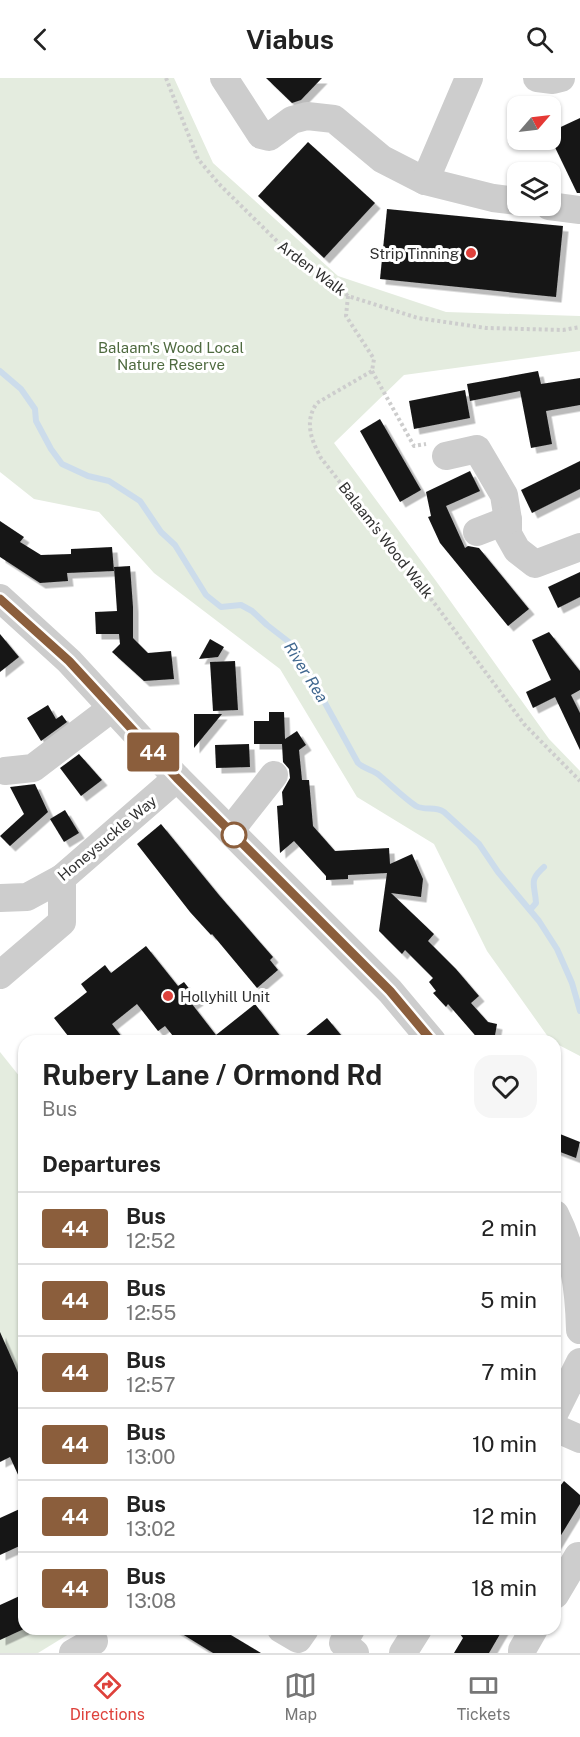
<!DOCTYPE html>
<html lang="en">
<head>
<meta charset="utf-8">
<style>
	:root { --surface:#fff; --page:#f6f6f6; --text:#222; --muted:#767676; --line:#e0e0e0; --accent:#de413b }
	body { margin:0; font-family:"Public Sans",sans-serif; background:var(--page); color:var(--text); height:100vh; display:flex; flex-direction:column; font-size:22px; white-space:nowrap }
	* { box-sizing:border-box; margin:0 }
	p { font-size:20px; color:var(--muted) }
	.icon { flex:none; width:33px; height:33px; fill:none; stroke:currentColor; stroke-width:2; stroke-linecap:round; stroke-linejoin:round }
	.map { position:relative; flex:1; overflow:hidden }
	.drawer { position:absolute; left:18px; top:957px; width:543px; height:600px; display:flex; flex-direction:column; background:var(--surface); border-radius:18px; box-shadow:0 2px 4px #0004 }
	.drawer>* { flex:none }
	.badge { padding:0 12px; border-radius:4px; font-size:21px; line-height:39px }
	.needle { width:39px; rotate:62deg }
	.fabs { position:absolute; left:507px; top:18px; display:grid; gap:12px }
	.fabs a { display:grid; place-items:center; width:54px; height:54px; border-radius:12px; background:var(--surface); box-shadow:0 2px 4px #0004; font-size:30px }
	.map>.badge { position:absolute; translate:-50% -50%; box-shadow:0 0 0 3px #fff }
	h2 { padding:0 24px; font-size:22px; line-height:54px }
	.round { display:grid; place-items:center; flex:none; width:63px; height:63px; border-radius:18px; background:var(--page) }
	.head { display:flex; align-items:center; justify-content:space-between; height:102px; padding:0 24px }
	h1 { font-size:28px; font-weight:700; line-height:45px }
	ul { padding:0; list-style:none }
	li { display:flex; align-items:center; gap:18px; height:72px; padding:0 24px; border-top:2px solid var(--line) }
	li div { flex:1 }
	li b { display:block; font-size:22px }
	li em { font-style:normal }
	li .badge { min-width:66px; font-weight:700; text-align:center }
	header { display:flex; justify-content:space-between; align-items:center; height:78px; padding:0 24px; background:var(--surface); font-size:27px; font-weight:700 }
	.dock { display:flex; justify-content:space-around; align-items:center; height:84px; border-top:2px solid var(--line); background:var(--surface); font-size:16px; color:var(--muted) }
	.dock a { display:grid; justify-items:center; gap:3px }
	.dock .on { color:var(--accent) }
	.map>svg:first-child { display:block }
</style>
</head>
<body>
<header><svg class="icon" aria-label="back" viewBox="0 0 24 24"><path d="M15 5l-7 7 7 7"/></svg>Viabus<svg class="icon" aria-label="search" viewBox="0 0 24 24"><circle cx="10" cy="10" r="6"/><path d="M15 15l6 6"/></svg></header>
<div class="map">
<svg width="580" height="1575" viewBox="0 0 580 1575">
	<defs>
		<filter id="shadow"><feDropShadow dx="5.5" dy="5.5" stdDeviation="0" flood-color="#0004"/></filter>
	</defs>
	<rect width="100%" height="100%" fill="#fff"/>
	<g fill="#e4ecdf">
		<path d="M0,0H174L213,85L338,198L446,234L580,238V273L404,297L334,365L436,503L549,661L580,693V978L555,965V963H551L487,873L434,766L357,719L280,591L154,495L99,434L34,421L0,394Z"/>
		<path d="M0,974L24,1004V1308L9,1275L0,1271Z"/>
		<path d="M24,1551H77L38,1575H0V1562Z"/>
	</g>
	<g fill="none" stroke-linecap="round" stroke-linejoin="round">
		<g stroke="#ccdceb" stroke-width="6">
			<path d="M0,293L21,311L35,331L36,343L51,371L62,386L88,398L109,403L140,423L161,454L175,467L206,517L221,529L241,527L252,533L267,547L289,564L294,570L297,583L308,594L358,685C364,691 373,692 379,697C391,707 403,719 416,728C425,733 435,728 444,734L479,766L498,794L539,843L557,871L572,905L580,933"/>
			<path d="M530,832L536,825C535,806 528,803 544,789"/>
		</g>
	</g>
	<g fill="#171717" filter="url(#shadow)">
		<path d="M266,0H322L301,22L292,25Z"/>
		<path d="M580,40V115H577L550,59V54Z"/>
		<path d="M308,64L375,125L324,180L258,118Z"/>
		<path d="M387,131L563,148L556,219L380,201Z"/>
		<path d="M538,293L541,306L580,300V327L546,333L552,366L531,370L520,313L470,323L467,306Z"/>
		<path d="M465,312L470,340L414,351L409,323Z"/>
		<path d="M380,341L421,412L400,424L360,353Z"/>
		<path d="M580,383V411L532,435L521,412Z"/>
		<path d="M470,393L480,413L446,428L465,470L468,468L479,470L529,531L508,548L440,465L428,439L431,438L426,414Z"/>
		<path d="M0,443L24,459L20,464L41,477L71,476V471L112,469L114,493L67,495L68,503L40,505L0,479Z"/>
		<path d="M130,488L133,529V560L148,575L171,573L174,601L144,603L112,574L120,566L119,556H96L95,534L117,533L114,489Z"/>
		<path d="M580,494V519L558,530L548,509Z"/>
		<path d="M549,554L580,593V612L571,617L580,635V672L555,619L533,630L526,614L551,602L532,562Z"/>
		<path d="M0,556L19,579L0,594Z"/>
		<path d="M210,561L224,569L218,579L199,581Z"/>
		<path d="M235,583L238,632L213,633L210,584Z"/>
		<path d="M48,627L56,641L62,637L67,644L41,663L27,640Z"/>
		<path d="M269,634H284L285,661L297,653L306,667L299,672L302,702H309L313,748L335,773L389,770L390,786L412,776L423,801L421,819L391,815L434,856L428,863L456,891L479,918L471,925L488,944L497,946L494,963H480L448,926L446,929L433,915L436,913L429,904L433,900L405,872L402,876L379,853L387,795L348,797V801L326,802V798L294,763L280,775L277,728L283,727L282,714L290,700L289,691L283,684L282,666H254V643H269Z"/>
		<path d="M194,636H222L194,670Z"/>
		<path d="M249,666L250,689L216,690L215,667Z"/>
		<path d="M79,676L102,702L81,718L60,690Z"/>
		<path d="M35,706L48,734L10,768L0,758L24,736L10,709Z"/>
		<path d="M65,732L79,755L64,764L50,741Z"/>
		<path d="M161,746L219,817L273,879L270,882L278,892L257,910L212,856L211,857L190,834L137,766Z"/>
		<path d="M146,868L178,908L184,904L198,922L192,926L216,957L255,926L284,963H177L165,948L158,953L137,926L112,946L125,963H72L54,940L87,914L81,906L105,887L111,895Z"/>
		<path d="M327,940L346,963H299Z"/>
		<path d="M555,1054L580,1064L576,1080L555,1072Z"/>
		<path d="M0,1254L24,1308V1410L10,1379L0,1384Z"/>
		<path d="M564,1403L580,1417V1426L555,1467V1424L558,1419L557,1412Z"/>
		<path d="M24,1429V1466L0,1477V1440Z"/>
		<path d="M24,1516V1551L0,1562V1527Z"/>
		<path d="M174,1551H221L261,1575H213Z"/>
		<path d="M456,1551H503L489,1575H454L463,1560Z"/>
	</g>
	<g fill="none" stroke-linecap="round" stroke-linejoin="round">
		<g stroke="#cdcdcd" stroke-width="4" stroke-dasharray="3 3" stroke-linecap="butt">
			<path d="M166,0L198,81L219,106L285,171L333,204L348,218L418,240L486,250L563,252L580,249"/>
			<path d="M348,218L346,238L374,281L372,293L317,325C304,343 311,362 321,380L438,530L524,646L580,703"/>
			<path d="M372,293L414,368L426,366"/>
		</g>
		<g stroke="#cdcdcd" stroke-width="28">
			<path d="M224,0L261,57L269,59L292,42L307,38L334,41L382,81L425,103"/>
			<path d="M469,0L425,103L493,120L518,123"/>
			<path d="M537,0L553,2L561,0"/>
			<path d="M549,128L580,132"/>
			<path d="M446,378L477,371L504,417L508,442V456L517,472L535,486L580,469"/>
			<path d="M477,454L508,442"/>
			<path d="M0,520L69,583L177,700L390,913L432,963"/>
			<path d="M5,693L33,690L112,630"/>
			<path d="M230,753L274,697"/>
			<path d="M0,820L27,819L62,800L177,700"/>
			<path d="M0,897L62,844V800"/>
			<path d="M555,1136C574,1174 579,1210 580,1252"/>
			<path d="M555,1334L580,1284"/>
			<path d="M555,1350L580,1361"/>
			<path d="M555,1517L578,1478"/>
			<path d="M281,1551L298,1561L305,1551"/>
			<path d="M351,1551L343,1565L355,1575"/>
			<path d="M73,1575L94,1563"/>
			<path d="M403,1575L418,1551"/>
			<path d="M522,1575V1572L534,1551"/>
		</g>
	</g>
	<g fill="none" stroke-linecap="round" stroke-linejoin="round">
		<defs>
			<path id="line" d="M0,521L69,583L177,700L390,913L432,963"/>
		</defs>
		<use href="#line" stroke="#fff" stroke-width="14"/>
		<use href="#line" stroke="#8b5e3c" stroke-width="9"/>
	</g>
	<g fill="#de413b" stroke="#fff" stroke-width="2">
		<circle cx="471" cy="175" r="6"/>
		<circle cx="168" cy="918" r="6"/>
	</g>
	<circle fill="#fff" stroke="#8b5e3c" stroke-width="3" cx="234" cy="757" r="12"/>
	<g text-anchor="middle" dominant-baseline="central" stroke-width="6" stroke-linejoin="round" paint-order="stroke">
		<g font-size="15" fill="#303030" stroke="#fff" text-anchor="end">
			<text x="459" y="175">Strip Tinning</text>
			<text x="180" y="918" text-anchor="start">Hollyhill Unit</text>
		</g>
		<g font-size="15" fill="#303030" stroke="#fff">
			<text transform="translate(312 190) rotate(37)">Arden Walk</text>
			<text transform="translate(386 462) rotate(52)">Balaam's Wood Walk</text>
			<text transform="translate(107 760) rotate(-40)">Honeysuckle Way</text>
		</g>
		<g font-size="15" fill="#4e6a3f" stroke="#fff">
			<text x="171" y="269">Balaam's Wood Local<tspan x="171" dy="17">Nature Reserve</tspan></text>
		</g>
		<g font-size="16" font-style="italic" fill="#41688f" stroke="#fff">
			<text transform="translate(306 594) rotate(58)">River Rea</text>
		</g>
	</g>
</svg>
<div class="fabs">
<a><svg class="needle" viewBox="-14 -14 28 28"><path d="M0-13l5 13h-10z" fill="#e53935"/><path d="M0 13l5-13h-10z" fill="#767676"/></svg></a>
<a><svg class="icon" aria-label="layers" viewBox="0 0 24 24"><path d="M12 4l9 5-9 5-9-5zM3 14l9 5 9-5"/></svg></a>
</div>
<b class="badge" style="left:153px;top:674px;background:#8b5e3c;color:#fff">44</b>
<section class="drawer">
<div class="head"><div><h1>Rubery Lane / Ormond Rd</h1><p>Bus</p></div><a class="round"><svg class="icon" aria-label="heart" viewBox="0 0 24 24"><path d="M12 20l-8-8c-3-5 5-10 8-4 3-6 11-1 8 4z"/></svg></a></div>
<h2>Departures</h2>
<ul>
<li><span class="badge" style="background:#8b5e3c;color:#fff">44</span><div><b>Bus</b><p>12:52</p></div><em>2 min</em></li>
<li><span class="badge" style="background:#8b5e3c;color:#fff">44</span><div><b>Bus</b><p>12:55</p></div><em>5 min</em></li>
<li><span class="badge" style="background:#8b5e3c;color:#fff">44</span><div><b>Bus</b><p>12:57</p></div><em>7 min</em></li>
<li><span class="badge" style="background:#8b5e3c;color:#fff">44</span><div><b>Bus</b><p>13:00</p></div><em>10 min</em></li>
<li><span class="badge" style="background:#8b5e3c;color:#fff">44</span><div><b>Bus</b><p>13:02</p></div><em>12 min</em></li>
<li><span class="badge" style="background:#8b5e3c;color:#fff">44</span><div><b>Bus</b><p>13:08</p></div><em>18 min</em></li>
</ul>
</section>
</div>
<nav class="dock">
<a class="on"><svg class="icon" aria-label="directions" viewBox="0 0 24 24"><path d="M12 3l9 9-9 9-9-9zM9 14v-3h6M13 9l2 2-2 2"/></svg>Directions</a>
<a><svg class="icon" aria-label="map" viewBox="0 0 24 24"><path d="M3 6l6-2 6 2 6-2v14l-6 2-6-2-6 2zM9 4v14M15 6v14"/></svg>Map</a>
<a><svg class="icon" aria-label="tickets" viewBox="0 0 24 24"><path d="M3 7h18v10H3zM15 7v10"/></svg>Tickets</a>
</nav>
</body>
</html>
